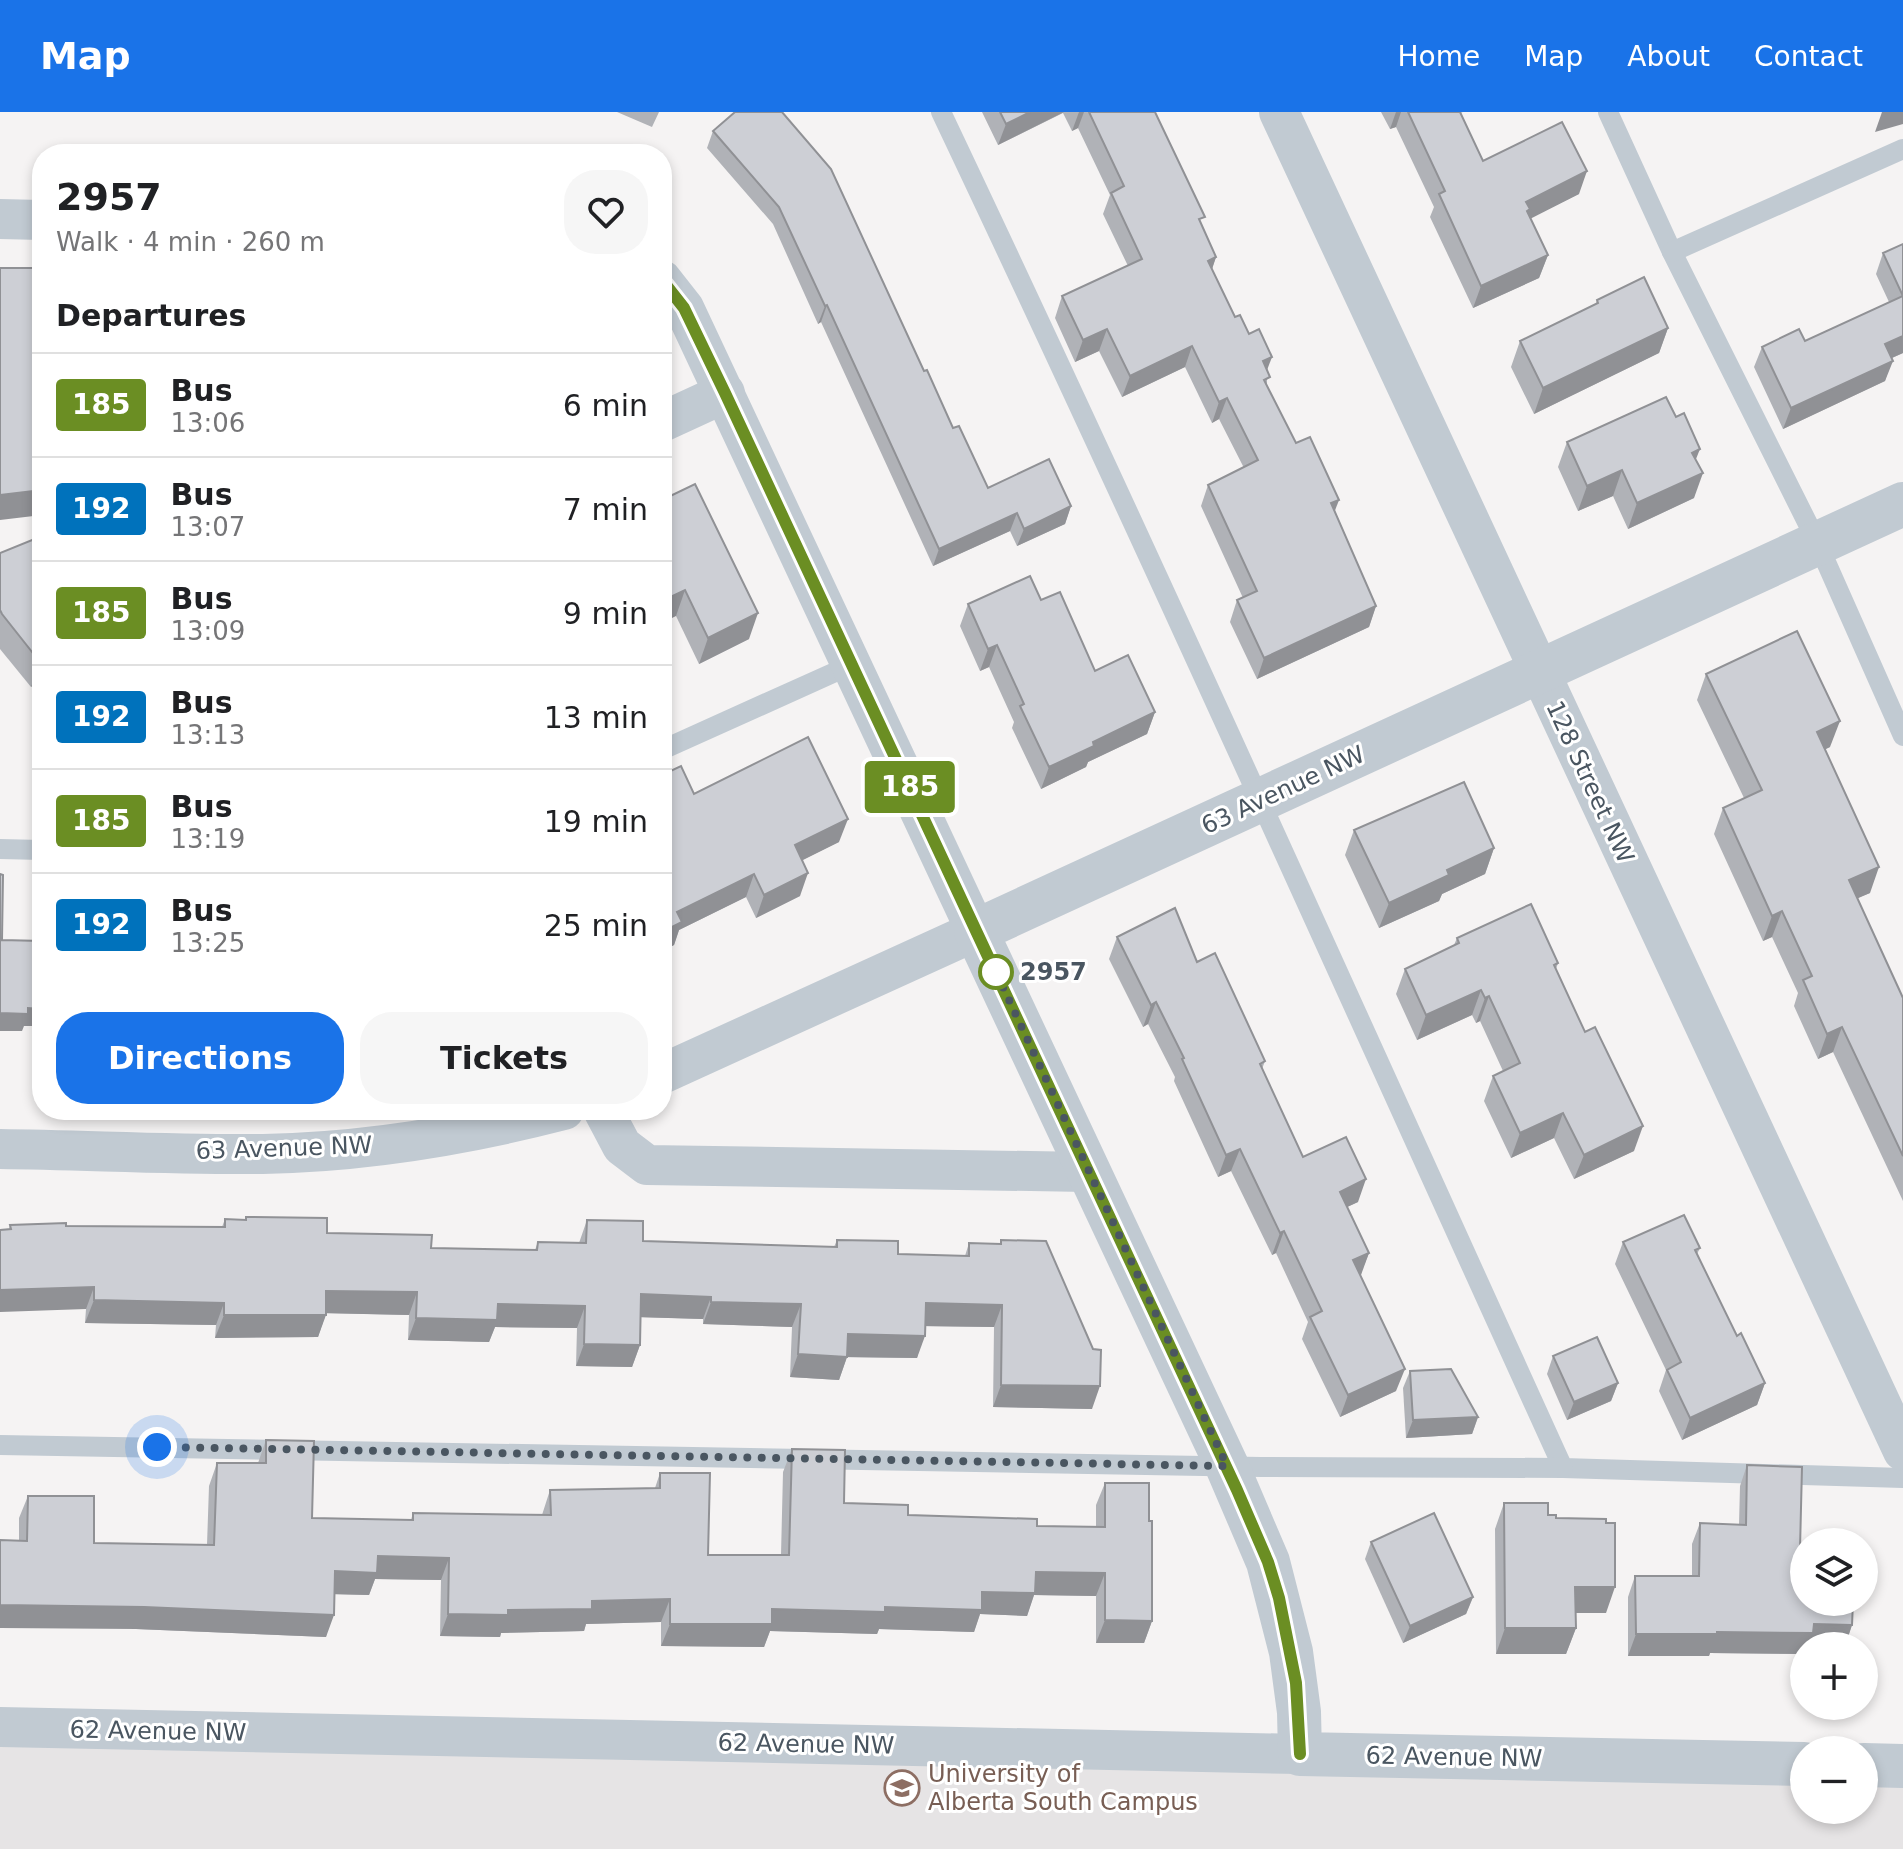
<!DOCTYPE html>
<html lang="en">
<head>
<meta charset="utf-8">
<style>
	:root { --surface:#fff; --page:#f6f6f6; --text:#202124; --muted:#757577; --line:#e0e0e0; --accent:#1a73e8 }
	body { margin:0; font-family:"DejaVu Sans",sans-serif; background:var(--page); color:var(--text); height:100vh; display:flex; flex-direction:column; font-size:30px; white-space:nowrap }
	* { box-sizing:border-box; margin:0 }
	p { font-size:26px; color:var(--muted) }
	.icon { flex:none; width:44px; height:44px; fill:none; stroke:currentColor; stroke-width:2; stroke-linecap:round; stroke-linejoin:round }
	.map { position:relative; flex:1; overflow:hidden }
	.side { position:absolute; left:32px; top:32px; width:640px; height:976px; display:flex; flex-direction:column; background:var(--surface); border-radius:32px; box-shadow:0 4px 12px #0003 }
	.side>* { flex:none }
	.badge { padding:0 16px; border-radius:6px; font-size:28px; line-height:52px }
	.buttons { position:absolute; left:1790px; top:1416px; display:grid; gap:16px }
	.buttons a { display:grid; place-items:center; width:88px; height:88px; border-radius:50%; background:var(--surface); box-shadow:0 4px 12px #0003; font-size:40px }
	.you { position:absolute; width:40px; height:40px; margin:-20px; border:6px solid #fff; border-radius:50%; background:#1a73e8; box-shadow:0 0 0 12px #1a73e833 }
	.map>.badge { position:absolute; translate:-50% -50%; box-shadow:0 0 0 4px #fff }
	h2 { padding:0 24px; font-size:30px; line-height:72px }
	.round { display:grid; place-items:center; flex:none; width:84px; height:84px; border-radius:32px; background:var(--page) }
	.head { display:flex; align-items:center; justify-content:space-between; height:136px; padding:0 24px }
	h1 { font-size:38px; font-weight:600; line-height:60px }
	.cta { display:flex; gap:16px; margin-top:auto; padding:16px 24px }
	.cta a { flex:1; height:92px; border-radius:32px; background:var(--accent); color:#fff; font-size:32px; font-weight:600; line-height:92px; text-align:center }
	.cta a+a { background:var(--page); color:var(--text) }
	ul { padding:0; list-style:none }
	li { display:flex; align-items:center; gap:24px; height:104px; padding:0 24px; border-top:2px solid var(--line) }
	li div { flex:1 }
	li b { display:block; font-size:30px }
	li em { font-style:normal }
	li .badge { min-width:88px; font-weight:700; text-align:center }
	header { display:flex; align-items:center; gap:48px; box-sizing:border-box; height:112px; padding:0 40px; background:var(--accent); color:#fff }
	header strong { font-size:38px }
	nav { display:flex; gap:44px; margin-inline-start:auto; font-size:28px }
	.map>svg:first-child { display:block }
</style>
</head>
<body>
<header>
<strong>Map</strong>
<nav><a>Home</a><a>Map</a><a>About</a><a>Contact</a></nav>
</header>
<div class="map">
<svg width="1903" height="1737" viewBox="0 0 1903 1737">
	<rect width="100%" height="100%" fill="#f5f3f3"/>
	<path fill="#e6e4e5" d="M0,1618L1804,1652V1698H1864V1653L1903,1654V1737H0Z"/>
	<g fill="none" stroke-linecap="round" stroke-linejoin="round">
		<g stroke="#c1cad2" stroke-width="20">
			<path d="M941,0C1154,449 1357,903 1563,1356L1903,1366"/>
			<path d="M1608,0L1672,140L1818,432L1903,624"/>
			<path d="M1672,140L1903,37"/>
			<path d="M662,638L853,552"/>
			<path d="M0,737L42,738"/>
			<path d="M0,1333L1261,1355L1563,1356"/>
		</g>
		<g stroke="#c1cad2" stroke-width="40">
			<path d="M1279,0L1903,1339"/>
			<path d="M0,107L42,108"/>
			<path d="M662,168L684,196L976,819L662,962"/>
			<path d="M662,310L725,281"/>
			<path d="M603,998L622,1034L647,1053L1087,1060"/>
			<path d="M0,1037C87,1038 175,1043 263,1042C363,1040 467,1023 564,998"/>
			<path d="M0,1615L1300,1642"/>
		</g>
		<g stroke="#c1cad2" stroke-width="44">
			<path d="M1804,1652L1300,1642L1299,1600L1291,1540L1268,1450L1227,1354L976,819L1903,392"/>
			<path d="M1864,1653L1903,1654"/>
		</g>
	</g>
	<g fill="#b0b2b7">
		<path d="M617,0H659L652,15Z"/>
		<path d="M982,0H1155L1202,114L1216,145L1212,157L1235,205L1267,258V274L1296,331L1335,399L1376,494L1369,515L1257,567L1230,510L1237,488L1243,486L1201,394L1208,373L1244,356L1219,307L1212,311L1185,255L1122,285L1099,239L1075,250L1055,206L1062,184L1128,154L1103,102L1110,83L1078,16L1072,19L1063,1L998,33Z"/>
		<path d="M1381,0H1463L1460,1L1483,49L1579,82L1530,106L1548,143L1539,166L1473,196L1430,105L1434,95L1396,15L1390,17Z"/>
		<path d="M713,19L924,259L953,316L988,376L1071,394L1065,412L1017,434L1010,419L933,454L821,210L818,212L773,112L707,36Z"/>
		<path d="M1903,132V241L1892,246L1885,269L1783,317L1754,255L1762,235L1805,229L1889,190L1876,162L1883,141Z"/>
		<path d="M1597,188L1668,216L1659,241L1534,302L1511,255L1520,229L1596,192Z"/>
		<path d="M1567,330L1696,348L1694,386L1628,417L1613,384L1578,399L1558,355Z"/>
		<path d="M662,388L749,527L699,552L676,504Z"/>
		<path d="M42,424V566L31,575L0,537V441Z"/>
		<path d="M1041,488L1095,559L1155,600L1147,622L1088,650L1086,655L1041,677L1012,616L1014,610L989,555L980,559L960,514L968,492Z"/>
		<path d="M1706,562L1830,635L1825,637L1870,781L1857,786L1903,886V1089L1833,940L1818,947L1794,894L1798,881L1772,825L1763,829L1714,722L1723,696L1744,686L1697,588Z"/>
		<path d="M662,663L694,682L839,730L802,748L800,784L756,806L746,785L679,818L674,833L662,839Z"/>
		<path d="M1354,718L1494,736L1485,762L1442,782L1439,789L1379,816L1345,743Z"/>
		<path d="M1117,825L1197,850L1265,949L1262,957L1303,1045L1358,1090L1347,1095L1369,1141L1360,1163L1396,1279L1340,1305L1302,1227L1308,1210L1276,1141L1272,1143L1231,1059L1218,1065L1174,969L1175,965L1148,912L1143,915L1109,847Z"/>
		<path d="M1457,826L1558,851L1556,857L1634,1039L1574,1067L1554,1026L1511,1046L1484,989L1493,964L1503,959L1480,909L1476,911L1472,903L1417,928L1396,882L1405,857L1454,833Z"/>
		<path d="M246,1105L327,1121L431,1136L535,1138L538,1130L579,1131L587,1108L643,1129L834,1135L837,1128L898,1142L965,1144L969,1131L1000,1132L1001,1128L1092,1297L993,1295L994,1215L925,1214L917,1246L847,1245L839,1268L790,1265L792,1215L703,1212V1207L641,1205L640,1233L632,1255L576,1254L577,1216L495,1215L489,1230L408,1228L409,1203L326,1201L318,1225L215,1226L216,1213L85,1211L86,1197L9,1117L10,1113L222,1115L225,1107L245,1108Z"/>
		<path d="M1623,1130L1700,1136L1697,1142L1737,1224L1765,1271L1757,1293L1682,1328L1659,1279L1666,1258L1615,1152Z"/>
		<path d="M1553,1244L1618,1271L1611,1289L1567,1308L1547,1262Z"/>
		<path d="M1410,1259L1478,1305L1472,1322L1406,1326L1403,1276Z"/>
		<path d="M266,1328L312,1406L411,1408L413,1401L542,1403L550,1378L655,1376L660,1361L708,1443H781L783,1360L792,1337L844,1391L908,1403L1037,1414L1096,1415V1393L1105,1371L1149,1409L1152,1509L1144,1531H1096V1484L1034,1483L1027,1504L980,1502L974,1520L879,1517L877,1522L770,1519L764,1535L661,1534V1510L586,1512L584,1519L501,1521L500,1525L440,1524L441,1468L375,1467L369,1483L334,1482L326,1525L136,1517L19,1429V1406L28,1384L94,1431L207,1433L209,1374L217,1351H258Z"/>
		<path d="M1747,1353L1800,1437L1852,1513L1845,1534H1804V1542L1710,1541L1709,1544H1628V1485L1635,1464H1692V1432L1700,1411L1739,1413L1740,1374Z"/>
		<path d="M1504,1391L1548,1403L1556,1406L1606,1501H1576V1516L1566,1542H1496L1495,1417Z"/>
		<path d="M1371,1430L1473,1485L1466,1502L1403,1531L1365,1447Z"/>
	</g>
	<g fill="#909195">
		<path d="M1030,0H1064L998,33L1006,12Z"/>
		<path d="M1079,0H1084L1078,16L1072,19Z"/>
		<path d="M1396,0H1401L1396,15L1390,17Z"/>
		<path d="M1882,0H1903V12L1875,20Z"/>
		<path d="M1587,59L1579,82L1526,109V90Z"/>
		<path d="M1548,143L1539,166L1473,196L1481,174Z"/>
		<path d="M1216,145L1209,166L1208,149Z"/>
		<path d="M827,193L821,210L818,212L825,194Z"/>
		<path d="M1668,216L1659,241L1534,302L1543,276Z"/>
		<path d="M1107,217L1099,239L1075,250L1083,228Z"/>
		<path d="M1903,224V241L1878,252L1885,232Z"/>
		<path d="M1192,234L1185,255L1122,285L1130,264Z"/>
		<path d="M1272,245L1264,266L1263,249Z"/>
		<path d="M1893,249L1885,269L1783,317L1791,296Z"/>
		<path d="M1227,286L1219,307L1212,311L1219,290Z"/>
		<path d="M1700,337L1690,362L1692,341Z"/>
		<path d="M1622,358L1613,384L1578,399L1587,374Z"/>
		<path d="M1703,361L1694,386L1628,417L1637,391Z"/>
		<path d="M42,378V403L0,408V383Z"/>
		<path d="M1339,388L1331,409V391Z"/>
		<path d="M1071,394L1065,412L1017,434L1024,417Z"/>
		<path d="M1017,401L1010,419L933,454L939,437Z"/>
		<path d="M685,478L676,504L662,511V489Z"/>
		<path d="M1376,494L1369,515L1257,567L1264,546Z"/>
		<path d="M758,501L749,527L699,552L708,526Z"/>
		<path d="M997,533L989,555L980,559L988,537Z"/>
		<path d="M42,548V566L31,575L40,550Z"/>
		<path d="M1155,600L1147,622L1088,650L1086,655L1041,677L1049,655L1093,630Z"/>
		<path d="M1840,609L1830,635L1808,646L1817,620Z"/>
		<path d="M848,707L839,730L787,756L795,733Z"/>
		<path d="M1494,736L1485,762L1442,782L1439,789L1379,816L1389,791L1447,758Z"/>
		<path d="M1879,755L1870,781L1840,794L1849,768Z"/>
		<path d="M808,761L800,784L756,806L764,783Z"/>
		<path d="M754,762L746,785L679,818L674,833L662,839V820L677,800Z"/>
		<path d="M1782,799L1772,825L1763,829L1772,804Z"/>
		<path d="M1481,878L1472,903L1417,928L1426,903Z"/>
		<path d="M1489,884L1480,909L1476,911L1485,886Z"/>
		<path d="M1156,890L1148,912L1143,915L1151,893Z"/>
		<path d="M28,896L42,897V914H24L22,919H0V901Z"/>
		<path d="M1842,915L1833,940L1818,947L1827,922Z"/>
		<path d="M1563,1001L1554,1026L1511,1046L1520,1021Z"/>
		<path d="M1643,1014L1634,1039L1574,1067L1584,1043Z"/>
		<path d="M1240,1037L1231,1059L1218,1065L1226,1043Z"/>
		<path d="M1366,1067L1358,1090L1332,1102L1340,1080Z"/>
		<path d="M1284,1119L1276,1141L1272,1143L1280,1121Z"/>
		<path d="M1369,1141L1361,1163L1345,1170L1353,1148Z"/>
		<path d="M94,1175L86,1197L0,1200V1178Z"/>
		<path d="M326,1179L417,1180L409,1203L318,1201Z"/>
		<path d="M641,1182L711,1185L703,1207L633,1205Z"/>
		<path d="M94,1188L224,1191L216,1213L85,1211Z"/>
		<path d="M711,1190L801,1192L792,1215L703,1212Z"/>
		<path d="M926,1191L1002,1193L994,1215L917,1214Z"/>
		<path d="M498,1192L585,1194L577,1216L495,1215L489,1230L408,1228L416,1206Z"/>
		<path d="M224,1203H326L318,1225L215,1226Z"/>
		<path d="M848,1222L925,1224L917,1246L840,1245Z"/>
		<path d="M584,1232L640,1233L632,1255L576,1254Z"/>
		<path d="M798,1242L847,1245L839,1268L790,1265Z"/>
		<path d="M1405,1257L1396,1279L1340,1305L1348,1283Z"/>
		<path d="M1618,1271L1611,1289L1567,1308L1574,1290Z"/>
		<path d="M1765,1271L1757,1293L1682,1328L1690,1306Z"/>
		<path d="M1001,1273L1100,1274L1092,1297L993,1295Z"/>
		<path d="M1478,1305L1472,1322L1406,1326L1413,1308Z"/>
		<path d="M378,1444L449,1446L441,1468L375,1467L369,1483L327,1482L335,1459Z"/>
		<path d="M1036,1460L1105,1461L1096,1484L1034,1483L1027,1504L980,1502L974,1520L879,1517L877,1522L770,1519L764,1535L661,1534L670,1512L772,1497L885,1495L982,1480Z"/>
		<path d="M1575,1475H1615L1606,1501H1566Z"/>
		<path d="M1473,1485L1466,1502L1403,1531L1410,1514Z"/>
		<path d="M670,1487L661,1510L586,1512L584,1519L501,1521L500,1525L440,1524L448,1502L508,1498L592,1489Z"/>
		<path d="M0,1493L144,1495L334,1503L326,1525L136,1517L0,1516Z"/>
		<path d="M1105,1508L1152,1509L1144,1531H1096Z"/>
		<path d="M1814,1512L1852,1513L1845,1534H1804V1542L1710,1541L1709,1544H1628L1636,1522L1717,1520Z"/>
		<path d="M1505,1516H1576L1566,1542H1496Z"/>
	</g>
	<g fill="#cdcfd5" stroke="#909195" stroke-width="2">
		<path d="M735,0H782L831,57L924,259L927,258L953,316L959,314L988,376L1049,347L1071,394L1024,417L1017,401L939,437L827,193L825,194L779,95L713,19Z"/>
		<path d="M1000,0H1030L1006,12Z"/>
		<path d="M1089,0H1155L1205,105L1199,107L1216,145L1208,149L1235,205L1240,203L1249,222L1259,217L1272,245L1263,249L1270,265L1264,268L1296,331L1310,325L1339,388L1331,391L1376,494L1264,546L1237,488L1257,479L1208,373L1258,348L1227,286L1219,290L1192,234L1130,264L1107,217L1083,228L1062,184L1142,147L1111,81L1124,74Z"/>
		<path d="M1408,0H1460L1483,49L1562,10L1587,59L1526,90L1530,97L1527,99L1548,143L1481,174L1439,82L1445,79Z"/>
		<path d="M1903,132V224L1885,232L1893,249L1791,296L1762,235L1799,217L1805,229L1903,184L1883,141Z"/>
		<path d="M0,156H42V378L0,383Z"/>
		<path d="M1644,165L1668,216L1543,276L1520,229L1598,191L1597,188Z"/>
		<path d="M1666,285L1676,305L1684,301L1700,337L1692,341L1703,361L1637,391L1622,358L1587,374L1567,330Z"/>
		<path d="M695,372L758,501L708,526L685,478L662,489V388Z"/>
		<path d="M42,424V548L40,550L2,502L0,498V441Z"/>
		<path d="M1030,464L1041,488L1060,480L1095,559L1128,543L1155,600L1093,630L1094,634L1049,655L1020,594L1024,592L997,533L988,537L968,492Z"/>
		<path d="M1797,519L1840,609L1817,620L1879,755L1849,768L1903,886V1044L1842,915L1827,922L1803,868L1812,864L1782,799L1772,804L1723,696L1762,678L1706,562Z"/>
		<path d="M808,625L848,707L795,733L808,761L764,783L754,762L677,800L682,810L662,820V739L665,737L662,732V663L681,654L694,682Z"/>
		<path d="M1464,670L1494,736L1447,758L1449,763L1389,791L1354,718Z"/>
		<path d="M0,762L3,763L2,828L42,829V897L28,896V902L0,901Z"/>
		<path d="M1531,792L1558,851L1554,853L1585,920L1595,915L1643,1014L1584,1043L1563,1001L1520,1021L1493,964L1520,951L1489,884L1485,886L1481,878L1426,903L1405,857L1459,831L1457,826Z"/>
		<path d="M1175,796L1197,850L1215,841L1265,949L1260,952L1303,1045L1346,1025L1366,1067L1340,1080L1369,1141L1353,1148L1405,1257L1348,1283L1310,1205L1322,1199L1284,1119L1280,1121L1240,1037L1226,1043L1182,947L1184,946L1156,890L1151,893L1117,825Z"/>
		<path d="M1684,1103L1700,1136L1695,1138L1737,1224L1741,1221L1765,1271L1690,1306L1667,1258L1681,1250L1623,1130Z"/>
		<path d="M246,1105L327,1106V1121L432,1123L431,1136L537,1138L538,1130L586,1131L587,1108L643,1109V1129L837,1135V1128L898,1129V1142L969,1144V1131L1001,1132V1128L1046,1129L1093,1237L1101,1238L1100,1274L1001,1273L1002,1193L926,1191L925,1224L848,1222L847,1245L798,1242L801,1192L711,1190V1185L641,1182L640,1233L584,1232L585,1194L498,1192L497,1208L416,1206L417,1180L326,1179V1203H224V1191L94,1188V1175L0,1178V1118L11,1117L10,1113L66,1111V1114L225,1115V1107L246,1108Z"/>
		<path d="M1597,1225L1618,1271L1574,1290L1553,1244Z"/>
		<path d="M1451,1257L1478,1305L1413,1308L1410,1259Z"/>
		<path d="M266,1328L314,1329L312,1406L413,1408V1401L551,1403L550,1378L660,1376V1361H710L708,1443H789L792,1337L845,1338L844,1391L908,1393V1403L1037,1407V1414L1105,1415V1371H1149V1409H1152V1509L1105,1508V1461L1036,1460L1035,1481L982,1480V1498L885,1495V1500L772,1497V1512H670V1487L592,1489V1497L508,1498V1503L448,1502L449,1446L378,1444L377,1461L335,1459L334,1503L144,1495L0,1493V1428L27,1429L28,1384H94V1431L214,1433L217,1351H266Z"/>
		<path d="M1747,1353L1802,1355L1800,1437H1804V1490H1853L1852,1513L1814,1512L1813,1521L1717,1520V1522H1636L1635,1464H1699L1700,1411L1746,1413Z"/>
		<path d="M1504,1391H1548V1403H1556V1406L1606,1407V1411H1615V1475H1575L1576,1516H1505Z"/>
		<path d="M1434,1401L1473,1485L1410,1514L1371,1430Z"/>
	</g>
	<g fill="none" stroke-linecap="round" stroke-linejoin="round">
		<defs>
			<path id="line" d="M662,168L684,196L725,281L1237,1378L1268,1450L1279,1486L1296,1571L1300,1642"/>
		</defs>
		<use href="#line" stroke="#fff" stroke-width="18"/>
		<use href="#line" stroke="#6b8e23" stroke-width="12"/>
		<path stroke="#4a5661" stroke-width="8" stroke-dasharray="0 14.4" d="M157,1335L1227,1354L995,858L996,860"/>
	</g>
	<defs>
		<symbol id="university-ring" viewBox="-11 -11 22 22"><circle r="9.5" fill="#fff" stroke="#8d6e63" stroke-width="1.5"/><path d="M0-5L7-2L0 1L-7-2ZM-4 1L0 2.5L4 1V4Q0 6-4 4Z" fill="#8d6e63"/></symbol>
	</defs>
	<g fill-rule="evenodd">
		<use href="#university-ring" x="882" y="1656" width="40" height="40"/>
	</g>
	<circle fill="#fff" stroke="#6b8e23" stroke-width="4" cx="996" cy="860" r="16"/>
	<g text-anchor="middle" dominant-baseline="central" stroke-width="6" stroke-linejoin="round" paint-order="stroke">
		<g font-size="24" fill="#4a5661" stroke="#fff">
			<text transform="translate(1590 670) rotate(65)">128 Street NW</text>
			<text transform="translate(1283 678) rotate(-25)">63 Avenue NW</text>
			<text transform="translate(284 1036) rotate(-2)">63 Avenue NW</text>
			<text transform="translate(158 1619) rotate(1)">62 Avenue NW</text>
			<text transform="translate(806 1632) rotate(1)">62 Avenue NW</text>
			<text transform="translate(1454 1645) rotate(1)">62 Avenue NW</text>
		</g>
		<g font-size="24" font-weight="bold" fill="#4a5661" stroke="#fff" text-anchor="start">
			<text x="1020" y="860">2957</text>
		</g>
		<g font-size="24" fill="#785e54" stroke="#fff" text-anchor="start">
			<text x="928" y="1662">University of<tspan x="928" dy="28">Alberta South Campus</tspan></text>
		</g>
	</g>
</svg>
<div class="buttons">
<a><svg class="icon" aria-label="layers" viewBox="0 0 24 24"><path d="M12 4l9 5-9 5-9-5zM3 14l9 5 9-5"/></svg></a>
<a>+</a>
<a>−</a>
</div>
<div class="you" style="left:157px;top:1335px"></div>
<b class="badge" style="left:910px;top:675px;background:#6b8e23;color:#fff">185</b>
<section class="side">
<div class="head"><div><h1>2957</h1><p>Walk · 4 min · 260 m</p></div><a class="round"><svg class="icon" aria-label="heart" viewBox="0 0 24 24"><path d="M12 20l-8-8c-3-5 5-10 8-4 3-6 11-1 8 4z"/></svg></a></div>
<h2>Departures</h2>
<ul>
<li><span class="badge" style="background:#6b8e23;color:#fff">185</span><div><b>Bus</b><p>13:06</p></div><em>6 min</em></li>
<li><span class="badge" style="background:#0072bc;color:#fff">192</span><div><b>Bus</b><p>13:07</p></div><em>7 min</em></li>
<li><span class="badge" style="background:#6b8e23;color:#fff">185</span><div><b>Bus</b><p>13:09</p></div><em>9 min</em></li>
<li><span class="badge" style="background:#0072bc;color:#fff">192</span><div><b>Bus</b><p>13:13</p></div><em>13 min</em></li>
<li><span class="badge" style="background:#6b8e23;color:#fff">185</span><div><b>Bus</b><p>13:19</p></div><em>19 min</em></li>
<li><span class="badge" style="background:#0072bc;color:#fff">192</span><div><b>Bus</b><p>13:25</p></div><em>25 min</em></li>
</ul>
<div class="cta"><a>Directions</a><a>Tickets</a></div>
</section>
</div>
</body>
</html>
